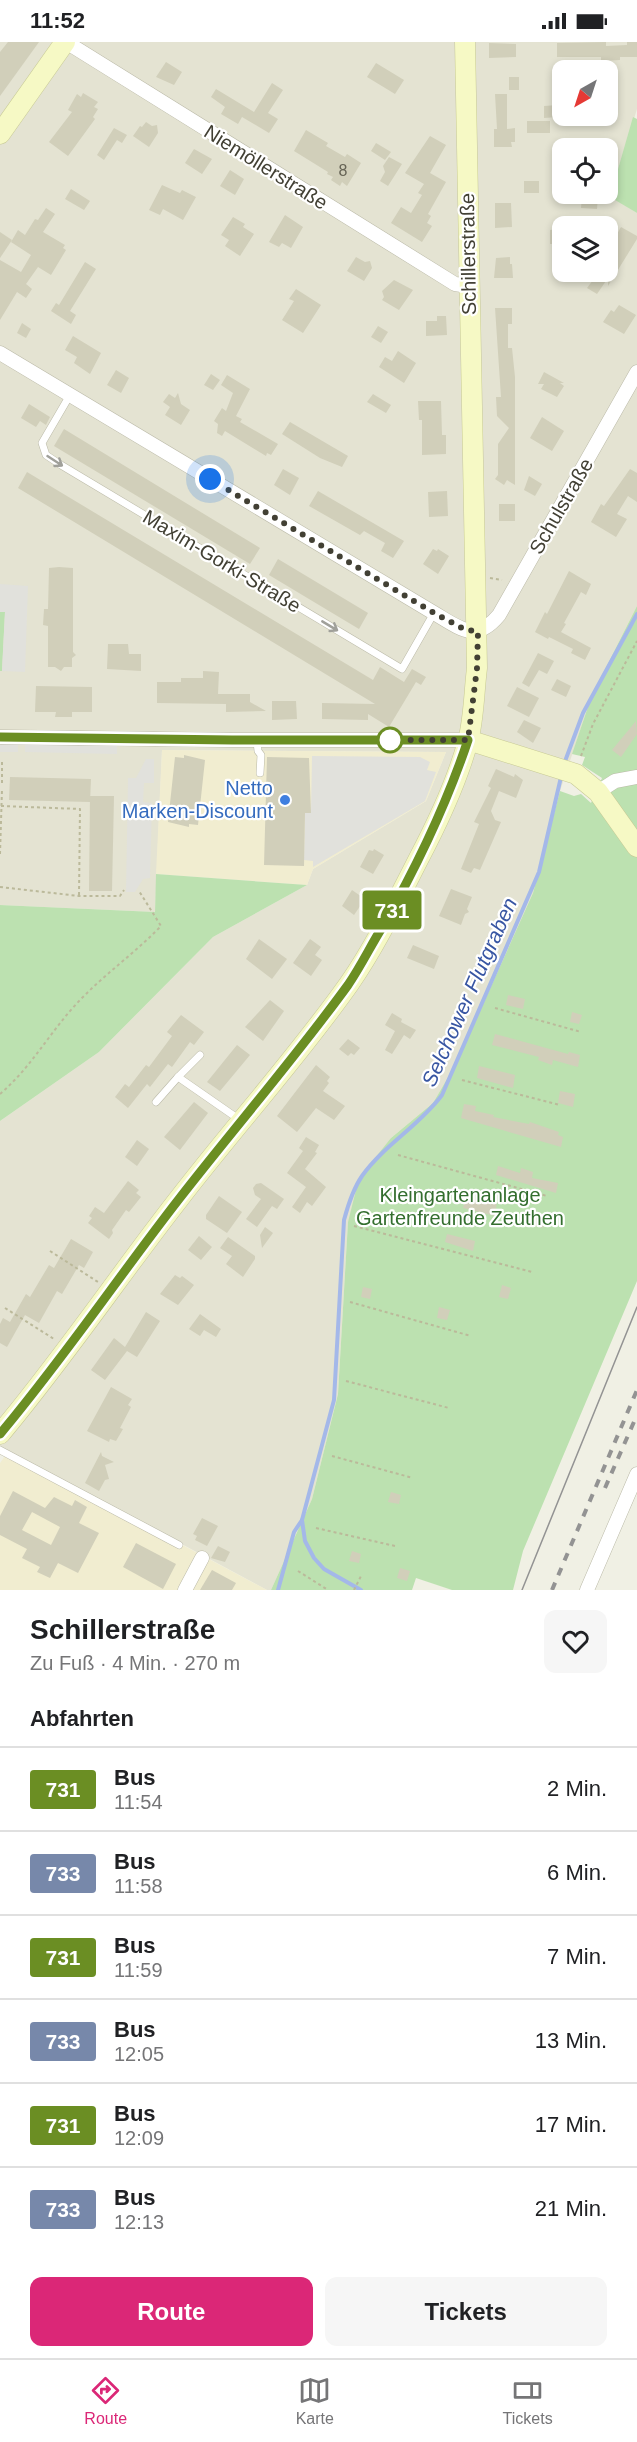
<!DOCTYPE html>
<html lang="de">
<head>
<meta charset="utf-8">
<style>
	:root { --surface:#fff; --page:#f6f6f6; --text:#202124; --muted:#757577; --line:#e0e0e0; --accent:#db2777 }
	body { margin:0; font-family:Arial,sans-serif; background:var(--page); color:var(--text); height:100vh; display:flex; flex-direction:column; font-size:22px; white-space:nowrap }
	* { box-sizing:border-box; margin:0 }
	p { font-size:20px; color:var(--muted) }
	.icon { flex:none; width:33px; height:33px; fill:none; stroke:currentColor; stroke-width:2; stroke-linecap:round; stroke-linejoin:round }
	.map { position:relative; height:1548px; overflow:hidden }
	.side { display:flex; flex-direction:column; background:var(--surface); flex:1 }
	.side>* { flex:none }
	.badge { padding:0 12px; border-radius:4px; font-size:21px; line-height:39px }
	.needle { width:39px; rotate:219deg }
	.buttons { position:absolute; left:552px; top:18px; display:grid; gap:12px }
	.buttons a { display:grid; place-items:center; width:66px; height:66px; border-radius:12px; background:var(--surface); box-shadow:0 3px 9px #0003; font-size:30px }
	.you { position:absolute; width:30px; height:30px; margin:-15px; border:4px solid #fff; border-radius:50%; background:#1a73e8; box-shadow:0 0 0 9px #1a73e833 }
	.map>.badge { position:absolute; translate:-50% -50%; box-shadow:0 0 0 3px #fff }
	h2 { padding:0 30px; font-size:22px; line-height:54px }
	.round { display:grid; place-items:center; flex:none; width:63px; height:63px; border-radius:12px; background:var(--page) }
	.head { display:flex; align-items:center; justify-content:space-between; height:102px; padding:0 30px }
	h1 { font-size:28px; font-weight:800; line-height:45px }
	.action { display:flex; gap:12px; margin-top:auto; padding:12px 30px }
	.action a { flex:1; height:69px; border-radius:12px; background:var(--accent); color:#fff; font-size:24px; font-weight:800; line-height:69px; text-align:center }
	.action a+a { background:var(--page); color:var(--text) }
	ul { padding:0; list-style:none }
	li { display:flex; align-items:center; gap:18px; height:84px; padding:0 30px; border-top:2px solid var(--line) }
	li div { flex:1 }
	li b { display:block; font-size:22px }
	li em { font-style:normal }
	li .badge { min-width:66px; font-weight:700; text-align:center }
	.status { display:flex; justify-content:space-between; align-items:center; height:42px; padding:0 30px; background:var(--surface); direction:ltr }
	.status svg { height:16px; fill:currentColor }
	.menu { display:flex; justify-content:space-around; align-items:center; height:84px; border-top:2px solid var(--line); background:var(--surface); font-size:16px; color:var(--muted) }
	.menu a { display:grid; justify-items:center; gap:3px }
	.menu .current { color:var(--accent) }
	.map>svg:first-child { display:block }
</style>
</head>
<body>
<div class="status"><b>11:52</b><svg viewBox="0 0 49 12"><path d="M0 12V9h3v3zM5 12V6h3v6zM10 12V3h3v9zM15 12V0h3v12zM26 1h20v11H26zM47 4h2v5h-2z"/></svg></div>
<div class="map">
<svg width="637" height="1548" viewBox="0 0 637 1548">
	<rect width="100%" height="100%" fill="#f0f0e4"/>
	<path fill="#e4e3d2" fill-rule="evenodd" d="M0,0H637V67L610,154L637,171V564L592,653L560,749L533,851L457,1020L433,1061L391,1096L348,1180L338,1352L312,1457L271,1548H267L0,1404V1079L99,1010L213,895L307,843L313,827L426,759L446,710L162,708L155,870L0,863ZM562,28H608V74H562ZM562,106H608V152H562ZM562,184H608V230H562Z"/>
	<g fill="#f1edd0">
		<path d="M162,708L446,710L426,759L313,827L307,843L156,832Z"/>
		<path d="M8,1410L267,1548H0V1421Z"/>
	</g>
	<g fill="#bce1b0">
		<path d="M633,75L637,77V171L610,155Z"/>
		<path d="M637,564V1239L523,1509L513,1548H452L416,1536L412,1548H271L312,1457L338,1352L348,1180L359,1136L391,1096L433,1061L457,1020L533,851L560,749L574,754L581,752L591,761L602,736L582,723L585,715L572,712L592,653Z"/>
		<path d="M0,570H5L2,629H0Z"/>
		<path d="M156,832L307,843L213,895L99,1010L0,1079V863L155,870Z"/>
	</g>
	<g fill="#e1e1dc">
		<path d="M0,542L28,544L25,630L2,629L5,570H0Z"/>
		<rect x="0" y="701" width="18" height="9"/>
		<path d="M25,701L117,703V712L25,710Z"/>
		<path d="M312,714L420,715L430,720L427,728L436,730L425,759L313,825V819L304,818L305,771H311Z"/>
		<path d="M146,717H154V741H144L143,760L152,761L150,836L143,837L135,850H126L128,736H136Z"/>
	</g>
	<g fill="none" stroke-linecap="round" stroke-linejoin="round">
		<g stroke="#a4b8e9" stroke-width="4">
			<path d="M564,722L583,671L637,572"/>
			<path d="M278,1548L294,1490L302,1478"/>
			<path d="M361,1548L324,1527L314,1516L305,1499L302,1478L334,1358L344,1178C348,1163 353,1147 362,1134C384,1103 419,1084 442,1053L539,830L561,735"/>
		</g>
	</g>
	<g fill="#d1cfba" fill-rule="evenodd">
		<path d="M8,0H39L0,54V10Z"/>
		<path d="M606,0V4L627,3V0H637V15H620V18L601,19V15H557V1Z"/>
		<path d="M489,1L516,2V15L489,16Z"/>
		<path d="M166,20L182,30L174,43L156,35Z"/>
		<path d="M376,21L404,38L395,52L367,35Z"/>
		<rect x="509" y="35" width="10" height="13"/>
		<path d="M272,41L283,48L268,71L278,77L269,91L242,75L238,82L221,72L225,65L211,55L216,47L254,70Z"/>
		<path d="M83,51L98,60L94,65L98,67L93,75L95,77L68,114L49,100L72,70L68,68L77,52L81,55Z"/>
		<path d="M495,52H507V87L515,86V100H511L512,105H494V87H497Z"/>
		<path d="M558,63L559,75L544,76V64Z"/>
		<rect x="527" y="79" width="23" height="12"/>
		<path d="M146,80L152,84L157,83L158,91L149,105L133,94L140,84L142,85Z"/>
		<path d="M114,86L127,93L122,101L117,98L104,118L97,113Z"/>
		<path d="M306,88L328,101L326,104L345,115L347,112L361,121L347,144L342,140L340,144L331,138L333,135L327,132L328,130L294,109Z"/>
		<path d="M430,94L446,103L430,131L446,140L428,172L431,174L427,181L432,184L422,200L391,181L401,165L411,171L422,153L418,151L424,142L405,131Z"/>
		<path d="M376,101L391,110L385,118L371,109Z"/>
		<path d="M194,107L212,117L202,132L185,121Z"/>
		<path d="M389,115L402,122L388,144L380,139L385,130L383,124Z"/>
		<path d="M230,128L244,137L235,153L220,144Z"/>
		<rect x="524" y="139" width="15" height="12"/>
		<path d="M162,143L180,151L182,148L196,155L183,178L163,167L160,173L149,168Z"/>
		<path d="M71,147L90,159L84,168L65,157Z"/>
		<path d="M582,154L598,155L597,167L581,166Z"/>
		<path d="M495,161H511L512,185L495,186Z"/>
		<path d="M46,166L55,172L43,190L65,203L63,206L66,208L51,233L38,225L26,242L32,247L26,256L17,250L0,278V218L21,230L31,213L11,200L18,188L25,193L35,177L38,178Z"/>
		<path d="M285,173L303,185L291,206L282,201L279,205L269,200Z"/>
		<path d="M233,175L245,182L243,185L254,192L240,214L225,204L229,198L221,193Z"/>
		<path d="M621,185L637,194V197L608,244V236L597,252L587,246L599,230H608V208Z"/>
		<path d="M562,187V202H550V188Z"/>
		<path d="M0,190L12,198L0,216Z"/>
		<path d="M356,215L365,220L370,219L372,226L364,239L347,229Z"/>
		<path d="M510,215V222H512L513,236H494L496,216Z"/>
		<path d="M85,220L96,227L70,269L76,273L71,282L51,269L56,261L59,263Z"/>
		<path d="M394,238L413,248L399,268L382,258L384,255L382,249Z"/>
		<path d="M296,247L321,263L303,291L282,278L294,259L289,257Z"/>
		<path d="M619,263L636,273L624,292L603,280L611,268L614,270Z"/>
		<path d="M495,266H512V282H508V306H512L515,335V443L507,438L504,443L495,437L498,433V402L509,386L497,374L496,355H501Z"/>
		<path d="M437,274H446L447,293L426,294V279H437Z"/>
		<path d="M22,281L31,287L26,296L17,291Z"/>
		<path d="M378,284L388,290L381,301L371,295Z"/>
		<path d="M73,294L101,311L90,332L74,321L77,315L65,308Z"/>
		<path d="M398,309L416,321L404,341L379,325L385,315L392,319Z"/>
		<path d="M116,328L129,336L121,351L107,343Z"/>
		<path d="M544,330L564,341H560L564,344L557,355L541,347L544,342H538Z"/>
		<path d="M211,332L220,338L213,348L204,343Z"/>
		<path d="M227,333L250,347L236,374L242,377L240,380L278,402L271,413L267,411L266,414L225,389L222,394L217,391L218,382L214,379L222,366L226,369L233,351L221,343Z"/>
		<path d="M178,351L181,362L190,368L181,383L165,373L170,365L163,360L169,352L175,356Z"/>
		<path d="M373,352L391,363L386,371L367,360Z"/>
		<path d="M418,359H441L442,393H446V412L422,413V378H419Z"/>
		<path d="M29,362L50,375L46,383L40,379L36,385L21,376Z"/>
		<path d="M542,375L564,389L552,409L530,396Z"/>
		<path d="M290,380L348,414L342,425L320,416L282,392Z"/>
		<path d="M64,387L260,506L250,522L54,404Z"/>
		<path d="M283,427L299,436L290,453L274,443Z"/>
		<path d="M630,427L637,431V460L628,454L617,472L627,477L616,495L591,480L601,462L604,464Z"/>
		<path d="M27,430L373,638L380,625L404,640L412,627L426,635L421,643L416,640L389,685L368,672V678L322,677V661L375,662L18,446Z"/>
		<path d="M529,434L542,442L535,454L524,448Z"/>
		<path d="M318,449L404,499L393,516L381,509L385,501L364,489L360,493L309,464Z"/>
		<path d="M447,449L448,474L429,475L428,450Z"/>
		<rect x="499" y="462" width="16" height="17"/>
		<path d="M433,507L437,509L438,507L449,514L438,532L423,522Z"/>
		<path d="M278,517L368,571L359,587L269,533Z"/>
		<path d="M59,525L73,526V610L76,613L72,616V625H64L61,629L55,625H48V584L43,583L44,567H48L49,526Z"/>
		<path d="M569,529L591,542L586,553L581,550L564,581L566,582L561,590L591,606L585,618L571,611L573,607L549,595L548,597L535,590L545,570L547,572Z"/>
		<path d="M108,602H128L129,612H141V629L107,627Z"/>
		<path d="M538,611L554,619L547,632L539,628L529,645L522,641Z"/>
		<path d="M203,629L219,630L218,652H250V660L266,669L226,670V662L157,661V640H181V636H203Z"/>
		<path d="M557,637L571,644L566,655L551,648Z"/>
		<path d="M36,644L92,645V670H72V675H55L56,670H35Z"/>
		<path d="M517,645L539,656L529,675L507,664Z"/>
		<path d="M272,659H296L297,677L272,678Z"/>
		<path d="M524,678L541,686L533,701L517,690Z"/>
		<path d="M636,679L637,692L621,715L612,708Z"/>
		<path d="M184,713L205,718L198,783L189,782V785L168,780L175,715L184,716Z"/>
		<path d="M267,715L309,716L311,771H305L304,824L264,823Z"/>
		<path d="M496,727L514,735L515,732L523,738L516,756L499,749L491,769L495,778L501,780L480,828L474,826L471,831L461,827L479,782L474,780L491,746L488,744Z"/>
		<path d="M10,735L91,737L90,760L9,758Z"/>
		<path d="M90,754H114L112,849H89Z"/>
		<path d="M374,807L384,813L373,832L360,825L369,808L373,809Z"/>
		<path d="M451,847L472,855L467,867L469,870L465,872L461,883L439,874Z"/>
		<path d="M352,848L365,857L354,873L342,864Z"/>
		<path d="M259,897L287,917L272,937L246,917Z"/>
		<path d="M310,897L321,905L315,913L322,918L311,934L293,921Z"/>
		<path d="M413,903L439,914L434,927L407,916Z"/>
		<path d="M508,953L525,957L523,967L506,963Z"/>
		<path d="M270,958L284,969L263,999L245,985Z"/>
		<path d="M572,970L582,973L579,982L570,980Z"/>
		<path d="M392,971L402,977L401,980L416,988L410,997L404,993L392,1012L385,1008L395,989L385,983Z"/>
		<path d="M181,973L204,990L194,1003L190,1000L172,1025L168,1022L150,1045L147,1042L128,1066L115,1055L125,1042L129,1045L146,1023L149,1025L172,994L167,990Z"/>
		<path d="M495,992L568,1012L569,1010L580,1013L578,1025L553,1018L552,1023L538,1018L539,1015L492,1003Z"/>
		<path d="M348,997L360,1006L354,1013L351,1011L348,1014L339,1007Z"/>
		<path d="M237,1003L250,1013L220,1049L207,1040Z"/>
		<path d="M316,1023L330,1035L327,1039L329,1041L323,1049L345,1064L334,1078L316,1066L297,1090L277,1074Z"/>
		<path d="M479,1024L515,1033L513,1046L477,1036Z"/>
		<path d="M560,1049L575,1052L573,1065L558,1061Z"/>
		<path d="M194,1060L208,1071L180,1108L164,1095Z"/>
		<path d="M464,1062L476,1064L475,1069L494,1073L493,1075L529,1082L530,1080L559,1090L558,1093L563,1095L561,1105L461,1076Z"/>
		<path d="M306,1095L319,1103L315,1110L317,1111L305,1127L326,1145L312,1164L307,1160L300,1171L292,1165L306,1145L287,1131L303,1109L299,1106Z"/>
		<path d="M137,1098L149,1107L137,1124L125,1115Z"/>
		<path d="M498,1124L520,1131L521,1126L533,1130L532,1136L558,1141L556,1151L496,1133Z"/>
		<path d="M128,1139L139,1148L136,1151L141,1155L129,1170L126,1168L112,1188L113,1191L109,1197L88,1181L92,1176L89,1174L95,1165L104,1171Z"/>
		<path d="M261,1141L284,1157L277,1167L272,1164L257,1185L246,1177L261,1157L255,1153L253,1146L256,1142Z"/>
		<path d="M219,1154L242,1170L227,1191L206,1177V1173Z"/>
		<path d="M466,1154L487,1159V1156L497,1159L495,1174L463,1166Z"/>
		<path d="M535,1173L545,1176L543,1186L532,1183Z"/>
		<path d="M265,1185L273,1191L262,1206L260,1193Z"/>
		<path d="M447,1192L475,1199L473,1209L445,1200Z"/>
		<path d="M199,1194L212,1205L201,1218L188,1208Z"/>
		<path d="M228,1195L255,1214V1217L243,1235L226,1222L232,1214L220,1206Z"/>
		<path d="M71,1197L93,1210L84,1226L79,1223L62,1252L57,1249L39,1281L25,1273L7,1305L0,1301V1282L3,1276L10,1280L26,1252L30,1255L49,1223L54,1226Z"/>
		<path d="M175,1233L180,1236L182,1234L194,1243L178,1263L160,1252Z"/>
		<path d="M502,1243L511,1246L508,1257L499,1255Z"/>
		<path d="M363,1245L372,1247L370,1257L361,1255Z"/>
		<path d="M439,1265L450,1268L447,1278L437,1276Z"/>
		<path d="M146,1270L160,1279L137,1315L127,1309L105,1338L91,1328L114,1296L125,1305Z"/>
		<path d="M200,1272L221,1287L216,1295L204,1288L200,1294L189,1287Z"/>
		<path d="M111,1345L132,1357L128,1363L131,1365L120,1386L123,1387L116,1399L110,1397L109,1400L87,1389Z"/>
		<path d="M101,1410L102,1414L114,1420L105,1423L109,1437L105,1438L99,1449L85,1441Z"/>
		<path d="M13,1449L45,1466L54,1455L72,1464L75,1458L87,1465L79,1481L99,1491L78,1531L58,1521L50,1536L37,1530L40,1525L22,1516L27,1507L0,1493V1474ZM32,1470L60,1485L51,1503L22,1488Z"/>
		<path d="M391,1450L401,1453L399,1462L388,1460Z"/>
		<path d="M202,1476L218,1484L207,1504L195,1498L197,1494L193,1492Z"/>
		<path d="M136,1501L176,1522L163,1547L123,1525Z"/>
		<path d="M218,1504L230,1510L225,1520L211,1516Z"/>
		<path d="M352,1509L361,1512L359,1521L349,1519Z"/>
		<path d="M400,1526L410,1529L407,1539L397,1536Z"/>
		<path d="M212,1528L236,1541L232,1548H200Z"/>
	</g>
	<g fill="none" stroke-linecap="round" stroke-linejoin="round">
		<defs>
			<g id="lane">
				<path d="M70,353L42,401L46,413L61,423L402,627L434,571"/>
				<path d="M257,699L258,709L261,713L260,731"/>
				<path d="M178,1035L200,1013"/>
				<path d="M156,1060L178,1035L240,1078"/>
				<path d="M0,1408L179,1503"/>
			</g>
			<g id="street">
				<path d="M66,0L455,242L468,244"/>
				<path d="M0,311L434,571C461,587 476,601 499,573L637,330"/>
				<path d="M0,695L232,698H468"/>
				<path d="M598,750L615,739L637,735"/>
				<path d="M185,1548L202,1516"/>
				<path d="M587,1548L637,1432"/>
			</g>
			<g id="secondary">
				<path d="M0,92L65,0"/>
				<path d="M468,698L576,732L598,750L637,805"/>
				<path d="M0,1392C63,1317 118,1235 178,1158C234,1085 296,1017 349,942C376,903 397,859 418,818C438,780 457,740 468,699C474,676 474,650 477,626L465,0"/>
			</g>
		</defs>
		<use href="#lane" stroke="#bbbaa8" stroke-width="8"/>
		<use href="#street" stroke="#bbbaa8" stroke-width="15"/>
		<use href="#secondary" stroke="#c7c995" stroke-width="21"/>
		<g stroke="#bbb99a" stroke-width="2" stroke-dasharray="3 3" stroke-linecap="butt">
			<path d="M490,536L502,538"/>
			<path d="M581,714L593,682L637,599"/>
			<path d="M2,741V719"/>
			<path d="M1,764L80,767L79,854"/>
			<path d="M0,812L2,747"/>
			<path d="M0,845L79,854H120L124,848"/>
			<path d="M495,966L581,990"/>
			<path d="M462,1038L560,1063"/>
			<path d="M0,1052C34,1023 53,984 85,953C109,929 137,909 161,884L139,849"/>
			<path d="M398,1113L547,1154"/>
			<path d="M354,1184L532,1230"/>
			<path d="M50,1209L98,1240"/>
			<path d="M350,1260L471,1294"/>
			<path d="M5,1266L54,1297"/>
			<path d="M346,1339L449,1366"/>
			<path d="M332,1414L413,1436"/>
			<path d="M316,1486L395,1504"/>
			<path d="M298,1529L328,1548"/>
			<path d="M354,1548L361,1534"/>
		</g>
		<use href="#lane" stroke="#fff" stroke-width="7"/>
		<use href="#street" stroke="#fff" stroke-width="14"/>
		<use href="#secondary" stroke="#f6f9c5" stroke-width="20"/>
		<path stroke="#939393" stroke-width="1.5" d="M522,1548L637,1265"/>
		<g stroke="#939393" stroke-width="4" stroke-dasharray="8 8" stroke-linecap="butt">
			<path d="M605,1446L637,1373"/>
			<path d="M552,1548L637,1348"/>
		</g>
	</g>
	<defs><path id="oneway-shaft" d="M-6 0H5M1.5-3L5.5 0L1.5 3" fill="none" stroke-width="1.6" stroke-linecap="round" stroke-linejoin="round" transform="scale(1.5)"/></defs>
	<g stroke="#a0a09a">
		<use href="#oneway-shaft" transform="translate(55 419) rotate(33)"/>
		<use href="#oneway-shaft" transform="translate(330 584) rotate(31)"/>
	</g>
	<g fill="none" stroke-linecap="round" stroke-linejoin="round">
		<defs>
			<path id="line" d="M0,695L232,698H468C446,764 417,824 383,884C371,903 361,924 348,943C295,1016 235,1085 179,1157C119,1234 64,1316 0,1392"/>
		</defs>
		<use href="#line" stroke="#fff" stroke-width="14"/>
		<use href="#line" stroke="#6b8e23" stroke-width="9"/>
		<path stroke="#424034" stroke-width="6" stroke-dasharray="0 10.8" d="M210,437L434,571L464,587L478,590L477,626L468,698H388H390"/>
	</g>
	<circle fill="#fff" stroke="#6b8e23" stroke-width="3" cx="390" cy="698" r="12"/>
	<circle fill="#3f7fe0" stroke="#fff" stroke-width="2" cx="285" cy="758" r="6"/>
	<g text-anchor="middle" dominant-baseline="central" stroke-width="4.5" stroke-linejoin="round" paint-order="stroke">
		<g font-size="16" fill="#666456">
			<text x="343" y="128">8</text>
		</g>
		<g font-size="20" fill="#424034" stroke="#fff">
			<text transform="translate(266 125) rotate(32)">Niemöllerstraße</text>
			<text transform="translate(468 212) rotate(-91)">Schillerstraße</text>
			<text transform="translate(561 464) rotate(-60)">Schulstraße</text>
			<text transform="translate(222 519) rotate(31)">Maxim-Gorki-Straße</text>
		</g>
		<g font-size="20" fill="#366cbe" stroke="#fff" text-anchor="end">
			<text x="273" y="746">Netto<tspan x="273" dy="23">Marken-Discount</tspan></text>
		</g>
		<g font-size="20" fill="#336e2e" stroke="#fff">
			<text x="460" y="1153">Kleingartenanlage<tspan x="460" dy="23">Gartenfreunde Zeuthen</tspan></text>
		</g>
		<g font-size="21" font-style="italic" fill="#3856a3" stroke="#fff">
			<text transform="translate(469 950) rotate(-66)">Selchower Flutgraben</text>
		</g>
	</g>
</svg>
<div class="buttons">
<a><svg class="needle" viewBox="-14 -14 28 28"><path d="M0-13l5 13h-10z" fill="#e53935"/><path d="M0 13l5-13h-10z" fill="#757577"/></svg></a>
<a><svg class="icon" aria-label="locate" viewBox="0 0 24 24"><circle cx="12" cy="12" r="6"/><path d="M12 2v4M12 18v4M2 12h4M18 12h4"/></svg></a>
<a><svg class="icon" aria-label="layers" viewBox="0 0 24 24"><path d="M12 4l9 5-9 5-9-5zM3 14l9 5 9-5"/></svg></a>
</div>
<div class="you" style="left:210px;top:437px"></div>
<b class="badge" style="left:392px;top:868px;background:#6b8e23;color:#fff">731</b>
</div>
<section class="side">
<div class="head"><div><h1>Schillerstraße</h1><p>Zu Fuß · 4 Min. · 270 m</p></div><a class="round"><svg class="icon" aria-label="heart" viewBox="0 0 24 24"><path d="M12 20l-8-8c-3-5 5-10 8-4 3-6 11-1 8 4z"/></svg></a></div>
<h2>Abfahrten</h2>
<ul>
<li><span class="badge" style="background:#6b8e23;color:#fff">731</span><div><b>Bus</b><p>11:54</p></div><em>2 Min.</em></li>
<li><span class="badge" style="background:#78a;color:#fff">733</span><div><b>Bus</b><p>11:58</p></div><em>6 Min.</em></li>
<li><span class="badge" style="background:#6b8e23;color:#fff">731</span><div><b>Bus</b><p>11:59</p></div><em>7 Min.</em></li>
<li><span class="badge" style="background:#78a;color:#fff">733</span><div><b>Bus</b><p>12:05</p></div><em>13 Min.</em></li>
<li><span class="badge" style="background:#6b8e23;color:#fff">731</span><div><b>Bus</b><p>12:09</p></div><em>17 Min.</em></li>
<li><span class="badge" style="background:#78a;color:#fff">733</span><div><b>Bus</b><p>12:13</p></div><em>21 Min.</em></li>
</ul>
<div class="action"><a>Route</a><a>Tickets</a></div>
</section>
<nav class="menu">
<a class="current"><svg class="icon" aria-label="directions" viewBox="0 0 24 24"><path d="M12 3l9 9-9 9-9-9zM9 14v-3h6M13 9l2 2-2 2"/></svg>Route</a>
<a><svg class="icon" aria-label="map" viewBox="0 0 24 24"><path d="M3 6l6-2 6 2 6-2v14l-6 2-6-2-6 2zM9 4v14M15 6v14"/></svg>Karte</a>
<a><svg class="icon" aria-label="tickets" viewBox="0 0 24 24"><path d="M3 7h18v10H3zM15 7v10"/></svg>Tickets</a>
</nav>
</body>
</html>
